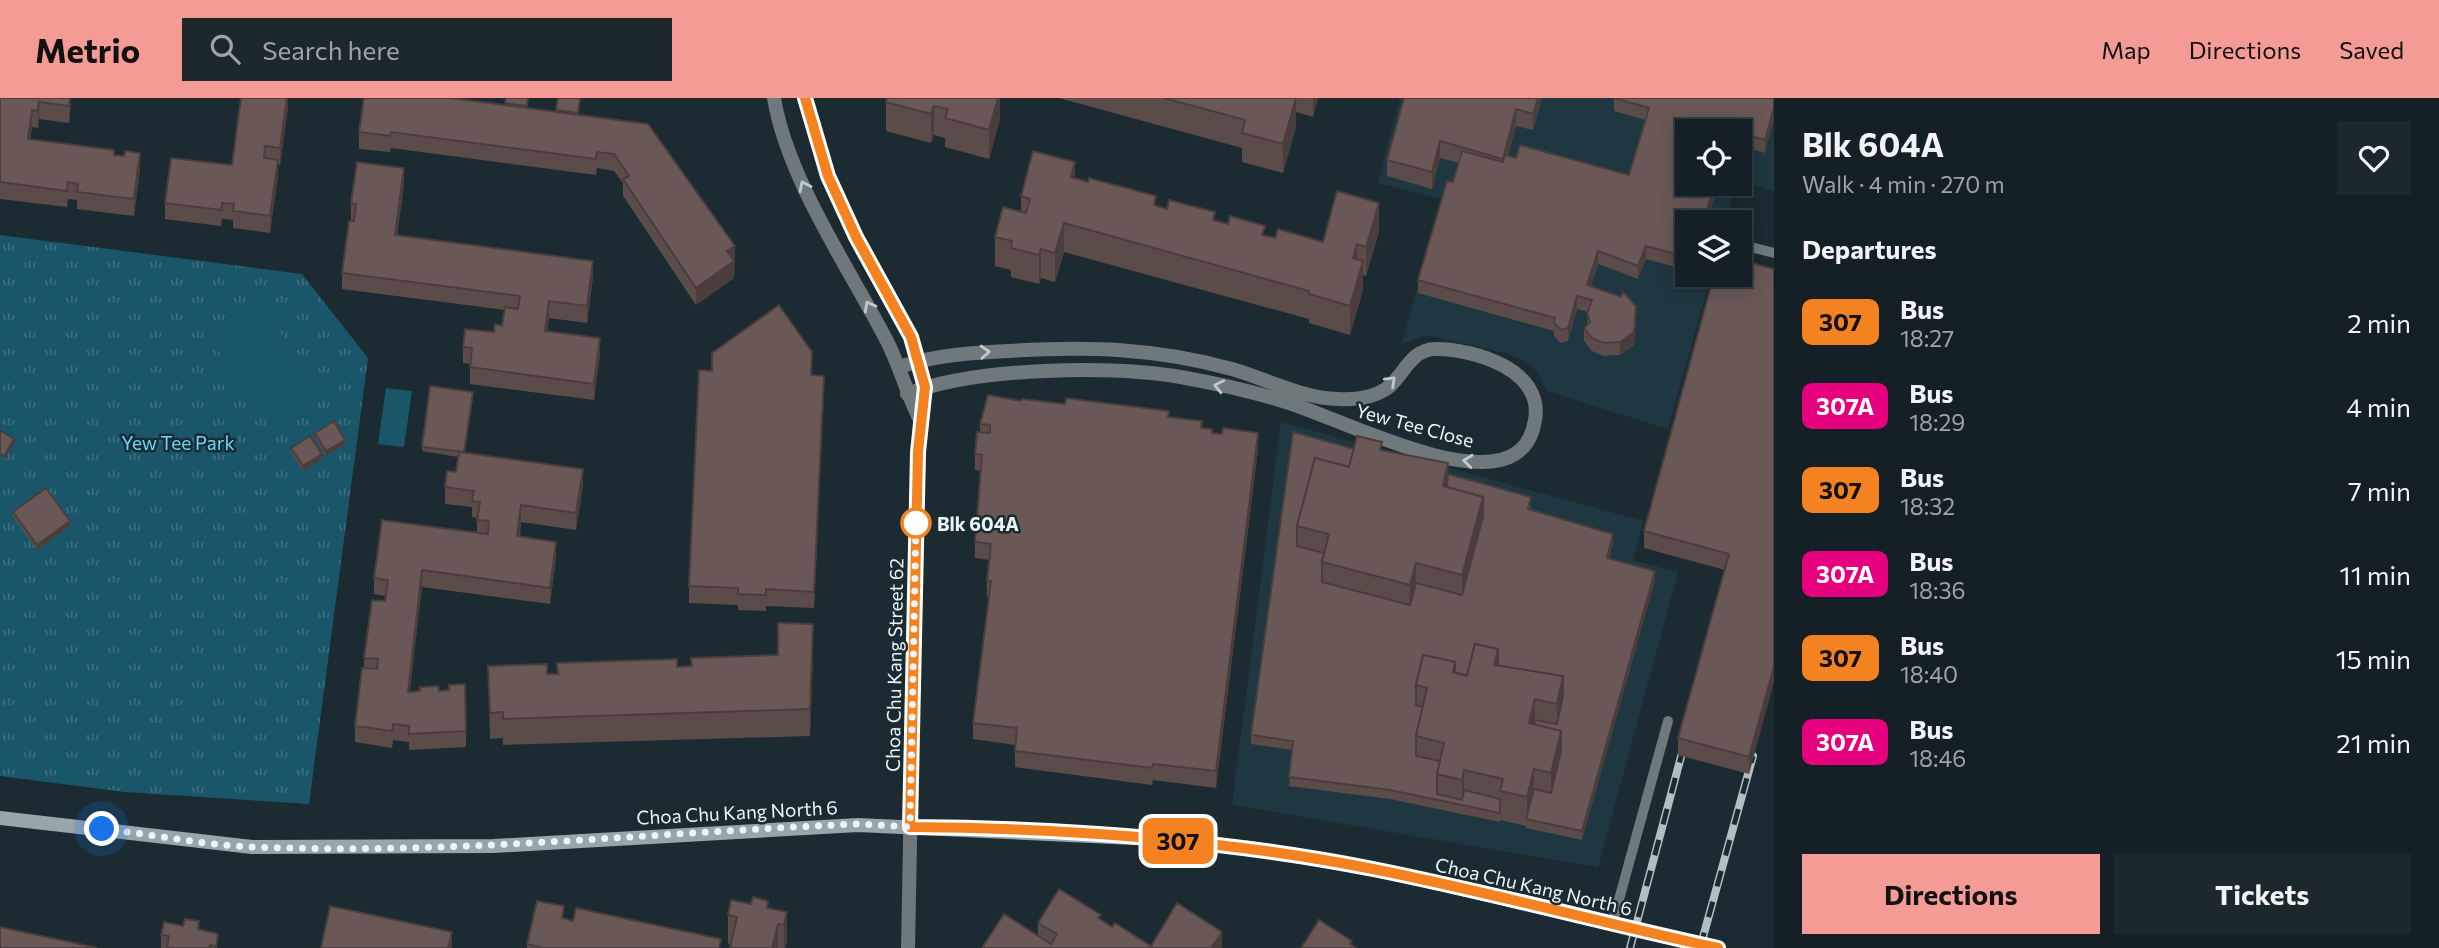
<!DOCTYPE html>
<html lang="en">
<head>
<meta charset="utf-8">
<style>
	:root { --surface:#142025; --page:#1d282d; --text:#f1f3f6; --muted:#9da3a7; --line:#333e42; --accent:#f59b96 }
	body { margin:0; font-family:Commissioner,sans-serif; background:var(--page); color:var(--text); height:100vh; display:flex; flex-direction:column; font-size:26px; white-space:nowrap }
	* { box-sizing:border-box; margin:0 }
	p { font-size:23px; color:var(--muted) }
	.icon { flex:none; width:38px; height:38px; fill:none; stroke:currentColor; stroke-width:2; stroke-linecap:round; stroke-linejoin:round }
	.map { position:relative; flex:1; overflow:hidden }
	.side { display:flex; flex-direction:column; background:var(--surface); width:665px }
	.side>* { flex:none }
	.badge { padding:0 14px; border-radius:10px; font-size:24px; line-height:46px }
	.controls { position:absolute; left:1675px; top:21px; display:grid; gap:14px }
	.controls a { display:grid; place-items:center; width:77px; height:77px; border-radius:0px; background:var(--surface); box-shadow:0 4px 18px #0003,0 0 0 2px var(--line); font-size:35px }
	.you { position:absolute; width:35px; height:35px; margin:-18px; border:5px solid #fff; border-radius:50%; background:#1a73e8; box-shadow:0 0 0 10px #1a73e833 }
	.map>.badge { position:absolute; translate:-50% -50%; box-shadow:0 0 0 4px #fff }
	h2 { padding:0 28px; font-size:26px; line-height:63px }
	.round { display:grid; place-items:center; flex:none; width:74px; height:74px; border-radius:0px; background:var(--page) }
	.head { display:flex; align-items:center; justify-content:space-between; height:119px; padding:0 28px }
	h1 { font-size:33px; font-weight:700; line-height:52px }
	.cta { display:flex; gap:14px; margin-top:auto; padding:14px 28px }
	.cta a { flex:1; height:80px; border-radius:0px; background:var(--accent); color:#111; font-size:28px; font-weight:700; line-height:80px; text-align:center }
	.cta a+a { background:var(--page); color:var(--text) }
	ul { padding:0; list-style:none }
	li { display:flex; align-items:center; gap:21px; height:84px; padding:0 28px }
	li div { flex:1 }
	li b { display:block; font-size:26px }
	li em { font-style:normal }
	li .badge { min-width:77px; font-weight:700; text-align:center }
	header { display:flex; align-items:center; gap:42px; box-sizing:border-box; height:98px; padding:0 35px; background:var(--accent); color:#111 }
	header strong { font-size:33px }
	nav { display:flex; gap:38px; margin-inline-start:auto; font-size:24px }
	.search { width:490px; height:63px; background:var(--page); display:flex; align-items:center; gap:18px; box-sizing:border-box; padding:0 24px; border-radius:0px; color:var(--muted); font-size:26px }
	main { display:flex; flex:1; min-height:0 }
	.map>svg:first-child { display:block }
</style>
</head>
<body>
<header>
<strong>Metrio</strong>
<div class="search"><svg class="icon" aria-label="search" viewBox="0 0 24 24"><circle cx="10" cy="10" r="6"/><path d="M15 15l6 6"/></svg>Search here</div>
<nav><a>Map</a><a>Directions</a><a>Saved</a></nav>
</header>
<main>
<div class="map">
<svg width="1774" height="850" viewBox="0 0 1774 850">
	<defs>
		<pattern id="park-tufts" width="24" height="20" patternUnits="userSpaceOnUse" patternTransform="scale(1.75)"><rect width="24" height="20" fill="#1a5669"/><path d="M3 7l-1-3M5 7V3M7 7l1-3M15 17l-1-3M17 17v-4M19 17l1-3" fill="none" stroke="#3b6f7f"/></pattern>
	</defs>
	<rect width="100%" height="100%" fill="#1b2b31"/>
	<g fill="#1f3740">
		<path d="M1400,0H1774V93L1740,83V33H1687V86H1736L1725,124H1687V177H1711L1668,331L1547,293L1536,273L1523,262L1505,255L1426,237L1402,246L1441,101L1378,85Z"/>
		<path d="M1281,324L1643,423L1633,462L1678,474L1598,769L1232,707Z"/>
	</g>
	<path fill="url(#park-tufts)" d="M0,137L302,176L368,260L309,706L125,694L0,678Z"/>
	<g fill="#1a5669">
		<path d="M254,200L325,292L276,329L206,237Z"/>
		<path d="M386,290L412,293L404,349L378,346Z"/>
	</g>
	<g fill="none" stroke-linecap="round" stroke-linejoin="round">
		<g stroke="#6f787b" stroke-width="10">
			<path d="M1747,148L1774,155"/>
			<path d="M1612,827L1668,623"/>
		</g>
		<g stroke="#6f787b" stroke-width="14">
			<path d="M774,0C787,80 849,170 887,243C900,269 907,296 920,322"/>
			<path d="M805,0L828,78L856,139L911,239L925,289L920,322L916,432L908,850"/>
			<path d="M899,269C934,257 971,255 1008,253C1087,248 1155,250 1232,271C1267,281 1301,300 1338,301C1356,302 1375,300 1390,288C1405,274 1412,251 1436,251C1475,251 1544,272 1535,322C1533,335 1528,348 1515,356C1467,387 1338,320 1286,304C1254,294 1219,286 1186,280C1112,267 977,269 907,296"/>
		</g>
		<path stroke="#98a5aa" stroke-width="14" d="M0,720L252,749L493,748L858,727L1155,741L1250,750L1371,770L1719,850"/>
		<defs>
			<g id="rail">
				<path d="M1630,850L1686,640"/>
				<path d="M1700,850L1753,658"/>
			</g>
		</defs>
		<use href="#rail" stroke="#b2bec3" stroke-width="8"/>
		<use href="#rail" stroke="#1b2b31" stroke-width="5" stroke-dasharray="16" stroke-linecap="butt"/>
	</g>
	<g fill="#5b4c4a">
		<path d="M0,0H71L69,25L39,21L38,30L32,29L30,41L114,57L140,71L134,118L77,111V102L68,101L67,109L0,101Z"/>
		<path d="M288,0V9L280,67L278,66V78L270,135L233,130V122L222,121L221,128L165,121V105L232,67Z"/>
		<path d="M506,0H528L527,10L556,14L558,0H580L578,17L735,148L734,180L696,207L623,98V85L614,73L597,70L596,77L391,50L390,54L359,51V34L505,7Z"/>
		<path d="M1000,0V21L989,61L945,49V40L934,37L931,45L886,33V4Z"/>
		<path d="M1059,0H1318L1313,19L1296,14V29L1283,75L1242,64V50Z"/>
		<path d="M1404,0H1542L1533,32L1516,28L1508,58L1629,77L1646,22L1614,13V0H1774L1765,55L1740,48V33H1687V86H1718L1707,124H1687V177H1693L1691,186L1676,182V169L1646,161L1638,181L1598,166L1591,188L1636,221L1634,247L1620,257L1603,258L1592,253L1584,243V230L1587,227L1588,214L1577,211L1568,243L1561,245L1554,238V233L1418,195V182L1453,84L1459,65L1440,60L1432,91L1387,78V62Z"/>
		<path d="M1075,81L1156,108L1275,140L1323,144L1379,134L1366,178L1363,177V192L1350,237L1309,225V221L1064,154L1055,184L1041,180L1039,186L1011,179V172L995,168V139L1021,113V98Z"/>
		<path d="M404,87L397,137L593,179L587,225L549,220L547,233L600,256L594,302L470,286V266L463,265V249L494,234L502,228L505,212L342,191V175L354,123L351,122V105Z"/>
		<path d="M1774,171L1749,676L1678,657V640L1725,472L1644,450V433Z"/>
		<path d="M812,277L824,294L814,510L766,508V513L738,512V507L689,505V488Z"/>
		<path d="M473,299L465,354L583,387L576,432L521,424L520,439L556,460L550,506L422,489L409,594L439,593L466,633V649L409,652V644L393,642L392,650L355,644V628L364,570V560L385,503L386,498L374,496V480L477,434V420L472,419V409L445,406V389L456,374L458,359L422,353V349Z"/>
		<path d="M1021,303L1169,319L1202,330L1212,335L1258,351L1216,690L1153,682L1152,687L1015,669V647L973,641V625L989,499H987V483L989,462L975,460V444L980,373L975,372V356L980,334V326Z"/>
		<path d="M1293,334L1354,351L1382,353L1531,408L1530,411L1613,445L1609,461L1655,482L1582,742L1526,730V728L1500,722V724L1390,701L1289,688L1292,652L1251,646V637Z"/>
		<path d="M315,335L345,346L326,358L315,340Z"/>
		<path d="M291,350L322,361L303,373L291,355Z"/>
		<path d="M13,414L70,428L37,452L13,419Z"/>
		<path d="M813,553L810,638L503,647V640L490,641L488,568L547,576H557L691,568V560L778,557Z"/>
		<path d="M768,811L787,814V843L785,850H730L731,847L728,846V817Z"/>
		<path d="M564,821L721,850H527V846Z"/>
		<path d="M1101,821L1112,829L1151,848L1222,850H982L1038,837V825Z"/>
		<path d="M199,831L218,850H161V837Z"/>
	</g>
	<g fill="#4a3e3c">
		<path d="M70,0H71V7L69,25Z"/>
		<path d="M287,0H288V9L280,67V50Z"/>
		<path d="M998,0H1000V21L989,61V32Z"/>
		<path d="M1296,0V29L1283,75V46Z"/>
		<path d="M1313,0H1318L1313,19Z"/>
		<path d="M1538,0H1542L1533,32V16Z"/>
		<path d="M39,4V21L38,30V13Z"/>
		<path d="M934,8V37L931,45V16Z"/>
		<path d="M1774,9V22L1765,55V42Z"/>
		<path d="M1516,11V28L1503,77V61Z"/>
		<path d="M32,12V29L28,57V41Z"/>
		<path d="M1440,43V60L1432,91V74Z"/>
		<path d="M140,55V71L134,118V101Z"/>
		<path d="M278,62V78L270,135V118Z"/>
		<path d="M1075,64V93L1071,79Z"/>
		<path d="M404,70V87L395,154V137Z"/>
		<path d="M1714,86H1718L1707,124H1704Z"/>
		<path d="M1379,105V134L1366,178V149Z"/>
		<path d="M1064,125V154L1055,184V155Z"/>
		<path d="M1357,146V175L1353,160Z"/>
		<path d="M735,148L734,180L696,207V190L727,153Z"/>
		<path d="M1646,148V161L1638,181V168Z"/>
		<path d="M1041,151V180L1039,186V157Z"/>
		<path d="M1598,153V166L1587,200V187Z"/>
		<path d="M593,163V179L587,225V208Z"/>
		<path d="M1363,163V192L1350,237V208Z"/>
		<path d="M1577,198V211L1568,243V230Z"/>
		<path d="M549,203V220L545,249V233Z"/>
		<path d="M1636,208L1634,247L1620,257V244Z"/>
		<path d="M600,240V256L594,302V286Z"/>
		<path d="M824,278V294L814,510V494Z"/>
		<path d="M1258,335V351L1216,690V673Z"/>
		<path d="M14,341V345L4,362V358Z"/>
		<path d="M345,342V346L326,358V353Z"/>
		<path d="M322,356V361L303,373V368Z"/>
		<path d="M1448,365V394L1443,388Z"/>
		<path d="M583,371V387L576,432V415Z"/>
		<path d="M1483,399V428L1462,506V477Z"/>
		<path d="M521,407V424L517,455V438Z"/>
		<path d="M70,423V428L37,452V447Z"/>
		<path d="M1613,436V445L1607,469V460Z"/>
		<path d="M556,444V460L550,506V490Z"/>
		<path d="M1416,465V494L1410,516V487Z"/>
		<path d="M422,472V489L408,611V594Z"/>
		<path d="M1655,473V482L1582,742V733Z"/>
		<path d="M813,526V553L810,638V611Z"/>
		<path d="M1498,551V580L1494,567Z"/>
		<path d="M1774,568V584L1749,676V659Z"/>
		<path d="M1563,578V607L1557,635V606Z"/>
		<path d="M1535,601V631L1529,625Z"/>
		<path d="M1561,633V662L1551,704V675Z"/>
		<path d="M1534,671V700L1527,721V699Z"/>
		<path d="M1464,672V701L1462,707V682Z"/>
		<path d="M787,814V843L785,850H784V827Z"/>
		<path d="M778,826V850H772Z"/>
		<path d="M452,834V850H448Z"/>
		<path d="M1222,834V850H1211Z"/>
	</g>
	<g fill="#6a5856" stroke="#4a3e3c" stroke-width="2">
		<path d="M0,0H70L69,8L39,4L38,13L32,12L28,41L114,52V57L124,58L125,53L140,55L134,101L77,94L78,86L68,84L67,93L0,84Z"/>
		<path d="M241,0H287L280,50L265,48L264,60L278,62L270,118L233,113L234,106L222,105L221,112L165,105L171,60L232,67Z"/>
		<path d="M364,0H451L648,26L735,148L727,153L734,163L696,190L623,81L629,78L614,56L597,54L596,61L391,34L390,38L359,34Z"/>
		<path d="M506,0H528L527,8L505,5Z"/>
		<path d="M558,0H580L578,15L556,12Z"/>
		<path d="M887,0H998L989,32L945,20L948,11L934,8L931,16L886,4Z"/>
		<path d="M1164,0H1296L1283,46L1242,35L1245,22Z"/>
		<path d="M1404,0H1538L1533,16L1516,11L1503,61L1440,43L1432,74L1387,62Z"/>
		<path d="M1614,0H1774V9L1765,42L1740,35V33L1728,32V33H1687V86H1714L1704,124H1687V172L1676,169L1679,157L1646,148L1638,168L1598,153L1587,187L1621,199L1623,194L1636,208L1634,234L1620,244L1603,245L1592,240L1584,230L1590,224L1587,216L1592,202L1577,198L1568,230L1561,232L1554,225L1555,220L1418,182L1447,83L1453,84L1462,53L1503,64L1505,57L1516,60L1520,47L1629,77L1649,10Z"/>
		<path d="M1033,53L1075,64L1071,79L1088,84L1089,80L1156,98L1154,107L1167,111L1169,102L1215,114L1213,122L1228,126L1230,118L1265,128L1262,137L1275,140L1278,131L1323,144L1337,93L1379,105L1366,149L1357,146L1353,160L1363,163L1350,208L1309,196V193L1064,125L1055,155L1041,151L1039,157L1011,150L1012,143L995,139L1003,109L1026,115L1030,101L1021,98Z"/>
		<path d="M357,64L404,70L395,137L593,163L587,208L549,203L545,233L600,240L594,286L470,269L472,250L463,249L465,231L494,234L495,226L502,228L505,209L518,211L520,198L342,175L349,123H354L356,106L351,105Z"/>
		<path d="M1740,162L1774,171V568L1749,659L1678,640L1729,456L1644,433L1714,177H1740Z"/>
		<path d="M779,207L812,254L811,277L824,278L814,494L766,491V497L738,496V490L689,488L699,272L712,273V255Z"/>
		<path d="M430,288L473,294L464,354L422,349Z"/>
		<path d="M988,297L1021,303L1022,301L1065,306L1066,300L1169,313L1168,319L1202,323L1201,330L1212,331V335L1222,336L1223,330L1258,335L1216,673L1153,666L1152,670L1015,653L1017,630L973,625L991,483H987L991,446L975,444L982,357L975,356L977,334L990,335V327L980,326Z"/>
		<path d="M334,323L345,342L326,353L315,335Z"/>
		<path d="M0,332L14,341L4,358L0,356Z"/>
		<path d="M1293,334L1354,351L1349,369L1315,360L1297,428V448L1324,455L1322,464V484L1410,507L1416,485L1462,497L1483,419V399L1447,389L1448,376L1531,399L1528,411L1613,436L1607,460L1655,473L1582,733L1526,721L1534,691L1551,695L1561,653V633L1534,627L1535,622L1557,626L1563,598V578L1498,568V551L1475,546L1467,578L1455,574V564L1423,557L1416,587V607L1423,609L1416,638V658L1440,663L1437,676V696L1462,702L1464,692L1500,701V715L1390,692L1289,679L1293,643L1251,637Z"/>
		<path d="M310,338L322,356L303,368L291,350Z"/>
		<path d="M1357,338L1382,344L1380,352L1448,365L1443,388L1483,399L1462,477L1416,465L1410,487L1322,464L1329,436L1297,428L1315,360L1349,369Z"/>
		<path d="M459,354L583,371L576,415L521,407L517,438L556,444L550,490L422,472L408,594L420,593V589L438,588L439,593L449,592V587L465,586L466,633L409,636V628L393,626L392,633L355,628L362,570L377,571L378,561L364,560L372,502L385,503L388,482L374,480L382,422L488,436L489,423L477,422L480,404L472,403L474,393L445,389L447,373L456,374Z"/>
		<path d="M46,390L70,423L37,447L13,414Z"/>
		<path d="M778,525L813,526L810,611L503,621V614L490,615L488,568L547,566V576H558L557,565L677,561V569L692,568L691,560L778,557Z"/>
		<path d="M1475,546L1498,551L1494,567L1563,578L1557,606L1535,601L1529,625L1561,633L1551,675L1534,671L1527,699L1500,693L1503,681L1464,672L1462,682L1437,676L1444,645L1416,638L1427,590L1416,587L1423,557L1455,564L1453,574L1467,578Z"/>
		<path d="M1059,791L1101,817L1098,820L1112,829L1115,825L1151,848L1177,805L1222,834L1211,850H982L1004,816L1051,846L1057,836L1038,825Z"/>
		<path d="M753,799L768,803L767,810L787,814L784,827L778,826L772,850H730L737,819L728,817L731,802L751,806Z"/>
		<path d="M537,803L564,808L562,820L573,823L576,810L721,841L719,850H540L541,849L527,846Z"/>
		<path d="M330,808L452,834L448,850H321Z"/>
		<path d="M185,821L199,823L198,831L218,836L216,849L210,847L209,850H167L169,838L161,837L164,824L183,828Z"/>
		<path d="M1319,822L1352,843L1350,846L1356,850H1301Z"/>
		<path d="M0,829L98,850H0Z"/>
	</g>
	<defs><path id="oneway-chevron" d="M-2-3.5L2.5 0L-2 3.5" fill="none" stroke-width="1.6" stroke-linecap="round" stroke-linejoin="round" transform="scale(1.75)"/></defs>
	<g stroke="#c0c9cd">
		<use href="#oneway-chevron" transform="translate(804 88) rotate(-116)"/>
		<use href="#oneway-chevron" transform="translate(869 208) rotate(-118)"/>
		<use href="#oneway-chevron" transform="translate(985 254) rotate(-3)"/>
		<use href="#oneway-chevron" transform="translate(1391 283) rotate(-44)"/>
		<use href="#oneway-chevron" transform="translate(1219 288) rotate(-167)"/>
		<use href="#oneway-chevron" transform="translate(1468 363) rotate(-174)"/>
	</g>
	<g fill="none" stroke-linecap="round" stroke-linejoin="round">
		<defs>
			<path id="line" d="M805,0L828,78L856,139L911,239L925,289L918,354L910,729C1065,730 1221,741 1373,771C1489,794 1603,825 1718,850"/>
		</defs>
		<use href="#line" stroke="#fff" stroke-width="16"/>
		<use href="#line" stroke="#f58220" stroke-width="10"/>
		<path stroke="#ebf5f9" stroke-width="7" stroke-dasharray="0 12.6" d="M102,731C152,736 203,747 254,749C456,757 657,734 858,726L910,729L916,425"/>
	</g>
	<circle fill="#fff" stroke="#f58220" stroke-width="3.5" cx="916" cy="425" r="14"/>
	<g text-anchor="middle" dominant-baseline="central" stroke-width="5" stroke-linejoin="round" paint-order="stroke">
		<g font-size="19" fill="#ebf5f9" stroke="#1b2b31">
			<text transform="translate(1415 327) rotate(15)">Yew Tee Close</text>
			<text transform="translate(894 567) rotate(-89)">Choa Chu Kang Street 62</text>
			<text transform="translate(737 714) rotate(-3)">Choa Chu Kang North 6</text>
			<text transform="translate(1534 788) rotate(13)">Choa Chu Kang North 6</text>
		</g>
		<g font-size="19" fill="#67d8fd" stroke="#1b2b31">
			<text x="178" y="344">Yew Tee Park</text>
		</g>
		<g font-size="19" font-weight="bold" fill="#ebf5f9" stroke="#1b2b31" text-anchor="start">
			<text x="937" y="425">Blk 604A</text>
		</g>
	</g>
</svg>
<div class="controls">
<a><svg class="icon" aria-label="locate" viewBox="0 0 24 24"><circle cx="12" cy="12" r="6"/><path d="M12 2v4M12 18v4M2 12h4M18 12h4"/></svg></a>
<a><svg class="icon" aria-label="layers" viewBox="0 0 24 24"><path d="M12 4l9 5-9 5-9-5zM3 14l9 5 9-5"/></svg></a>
</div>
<div class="you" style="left:102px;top:731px"></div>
<b class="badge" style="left:1178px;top:743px;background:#f58220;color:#111">307</b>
</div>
<section class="side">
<div class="head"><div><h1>Blk 604A</h1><p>Walk · 4 min · 270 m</p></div><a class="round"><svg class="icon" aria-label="heart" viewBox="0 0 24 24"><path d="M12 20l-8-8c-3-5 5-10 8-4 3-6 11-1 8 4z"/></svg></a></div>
<h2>Departures</h2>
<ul>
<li><span class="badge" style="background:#f58220;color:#111">307</span><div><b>Bus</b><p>18:27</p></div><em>2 min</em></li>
<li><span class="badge" style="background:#e6007e;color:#fff">307A</span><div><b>Bus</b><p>18:29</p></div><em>4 min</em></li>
<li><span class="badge" style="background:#f58220;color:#111">307</span><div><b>Bus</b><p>18:32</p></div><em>7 min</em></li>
<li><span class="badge" style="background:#e6007e;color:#fff">307A</span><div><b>Bus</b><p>18:36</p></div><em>11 min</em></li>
<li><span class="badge" style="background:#f58220;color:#111">307</span><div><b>Bus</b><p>18:40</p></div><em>15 min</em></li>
<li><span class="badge" style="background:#e6007e;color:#fff">307A</span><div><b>Bus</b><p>18:46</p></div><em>21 min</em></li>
</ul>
<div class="cta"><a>Directions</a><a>Tickets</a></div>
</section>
</main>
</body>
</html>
